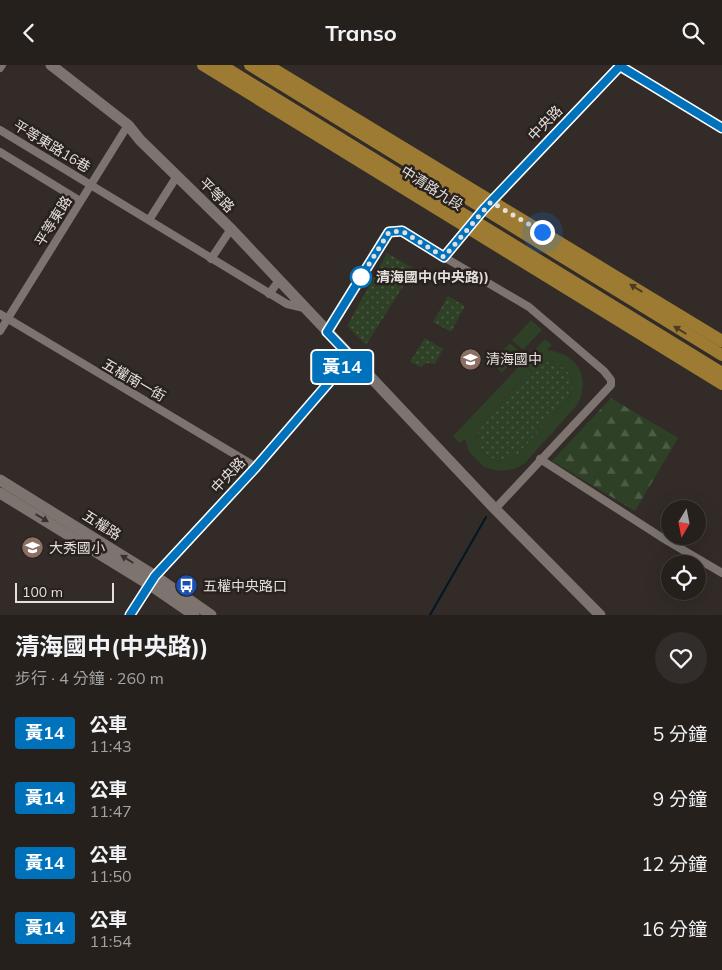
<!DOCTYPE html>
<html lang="zh-TW">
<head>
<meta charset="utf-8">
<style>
	:root { --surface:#26201d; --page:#322d2a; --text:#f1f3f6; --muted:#a4a3a4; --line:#423e3b }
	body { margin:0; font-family:Mulish,"Noto Sans TC",sans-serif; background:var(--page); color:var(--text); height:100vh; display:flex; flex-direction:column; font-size:19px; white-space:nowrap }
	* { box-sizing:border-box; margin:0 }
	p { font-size:16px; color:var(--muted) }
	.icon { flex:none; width:28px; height:28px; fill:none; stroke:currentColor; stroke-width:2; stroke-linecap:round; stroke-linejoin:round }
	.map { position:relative; height:550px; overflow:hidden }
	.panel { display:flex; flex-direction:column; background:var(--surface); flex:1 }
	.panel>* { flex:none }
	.badge { padding:0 10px; border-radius:4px; font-size:18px; line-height:32px }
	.needle { width:32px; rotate:190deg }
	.tools { position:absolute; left:661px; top:435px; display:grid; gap:10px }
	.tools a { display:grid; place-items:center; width:45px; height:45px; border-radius:50%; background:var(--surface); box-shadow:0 5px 20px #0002,0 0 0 1px var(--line); font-size:25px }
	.scale { position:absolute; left:15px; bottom:12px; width:99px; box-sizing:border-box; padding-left:5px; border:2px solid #e4dfdc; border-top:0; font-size:14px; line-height:18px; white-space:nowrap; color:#e4dfdc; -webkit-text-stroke:4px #28211e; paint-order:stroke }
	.you { position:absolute; width:25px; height:25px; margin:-12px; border:4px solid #fff; border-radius:50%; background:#1a73e8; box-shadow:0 0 0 8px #1a73e833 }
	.map>.badge { position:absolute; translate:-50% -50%; box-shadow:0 0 0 2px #fff }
	.round { display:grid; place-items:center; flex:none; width:52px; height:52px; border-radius:26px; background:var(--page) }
	.overview { display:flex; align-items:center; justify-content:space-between; height:85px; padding:0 15px }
	h1 { font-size:24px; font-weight:700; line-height:38px }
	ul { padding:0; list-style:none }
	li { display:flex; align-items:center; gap:15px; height:65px; padding:0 15px }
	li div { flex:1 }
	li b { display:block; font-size:19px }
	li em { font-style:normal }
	li .badge { min-width:55px; font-weight:700; text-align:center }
	header { display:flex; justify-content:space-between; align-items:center; height:65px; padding:0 15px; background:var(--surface); font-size:22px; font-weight:700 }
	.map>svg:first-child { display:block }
</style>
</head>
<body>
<header><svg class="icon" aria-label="back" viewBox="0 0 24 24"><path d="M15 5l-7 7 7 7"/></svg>Transo<svg class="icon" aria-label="search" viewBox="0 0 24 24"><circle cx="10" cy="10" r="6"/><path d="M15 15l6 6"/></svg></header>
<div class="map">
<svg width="722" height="550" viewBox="0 0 722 550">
	<defs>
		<pattern id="grass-dots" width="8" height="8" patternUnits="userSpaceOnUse" patternTransform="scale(1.25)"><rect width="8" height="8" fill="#2e4126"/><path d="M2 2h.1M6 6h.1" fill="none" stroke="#4c5c45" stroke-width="1.8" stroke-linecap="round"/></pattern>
		<pattern id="forest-firs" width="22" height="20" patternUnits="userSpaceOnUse" patternTransform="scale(1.25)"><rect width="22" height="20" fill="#2e4126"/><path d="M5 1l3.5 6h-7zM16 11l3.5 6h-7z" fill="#4c5c45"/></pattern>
	</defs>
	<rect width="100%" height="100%" fill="#322b27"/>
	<g fill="url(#grass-dots)">
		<path d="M387,188L414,204L366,280L347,261Z"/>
		<path d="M448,231L465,241L451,267L433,257Z"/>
		<path d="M425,273L443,284L435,299L426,298L421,302L410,297Z"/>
		<path d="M550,296L558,298L570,309L573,325L569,333L517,390L501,396C483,392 475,381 478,363L535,300Z"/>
	</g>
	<path fill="url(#forest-firs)" d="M611,333L678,373L635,446L552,396Z"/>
	<g fill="#2e4126" fill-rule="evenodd">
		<path d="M531,255L542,265L523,285L512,275Z"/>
		<path d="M545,274L552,280L547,285C577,289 591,311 578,339L525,398L514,404L499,406L484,402L469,387L465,374L460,378L453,371ZM551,296L558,298L570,309L573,325L569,333L517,390L500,396C483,392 475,381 478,363L535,300Z"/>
		<path d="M510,278L521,288L502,308L491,297Z"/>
	</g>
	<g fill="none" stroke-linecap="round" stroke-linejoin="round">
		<path stroke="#011725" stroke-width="2" d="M430,550L486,452"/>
		<g stroke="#7d7470" stroke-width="8">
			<path d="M0,3L2,0"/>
			<path d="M0,65L287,239L304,243"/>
			<path d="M0,87L80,136"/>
			<path d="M149,155L177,111"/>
			<path d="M444,192L529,242L604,306L611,315V320L495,444"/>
			<path d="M211,194L231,164"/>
			<path d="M269,229L278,217"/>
			<path d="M0,249L256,402"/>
			<path d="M0,266L128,60"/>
			<path d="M540,394L661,472L722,508"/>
		</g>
		<g stroke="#7d7470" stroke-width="11">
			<path d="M51,0L128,60L140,75L231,164L495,444L600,550"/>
			<path d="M618,0L722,63"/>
			<path d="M327,267L389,167L402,166L444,192L484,144L621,0"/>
			<path d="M0,415L155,511L211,550"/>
			<path d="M0,428L150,520L194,550"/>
			<path d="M130,550L155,511L256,402L351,292"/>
		</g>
		<g stroke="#9d7b32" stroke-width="12">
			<path d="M203,0L722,319"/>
			<path d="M221,0L722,308"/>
			<path d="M250,0L722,290"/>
			<path d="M267,0L722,276"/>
		</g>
	</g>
	<defs><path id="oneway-solid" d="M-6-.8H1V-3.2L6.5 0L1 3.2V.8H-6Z" transform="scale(1.25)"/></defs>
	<g fill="#4b3c24">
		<use href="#oneway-solid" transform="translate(636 223) rotate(-149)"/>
		<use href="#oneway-solid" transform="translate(680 265) rotate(-148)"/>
	</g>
	<g fill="#39322e">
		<use href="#oneway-solid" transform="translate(42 453) rotate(31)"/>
		<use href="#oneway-solid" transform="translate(127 494) rotate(-148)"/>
	</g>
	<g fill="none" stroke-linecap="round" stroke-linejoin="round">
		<defs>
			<path id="line" d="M130,550L155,511L256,402L351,292L327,267L389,167L402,166L444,192L484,144L620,1L722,63"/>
		</defs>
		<use href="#line" stroke="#fff" stroke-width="11"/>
		<use href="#line" stroke="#0072bc" stroke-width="8"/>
		<path stroke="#e4dfdc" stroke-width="5" stroke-dasharray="0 9" d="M361,212L358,217L389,167L402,166L444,192L491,137L542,167"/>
	</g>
	<defs>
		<symbol id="school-disc" viewBox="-11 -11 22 22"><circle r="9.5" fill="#8d6e63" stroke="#28211e"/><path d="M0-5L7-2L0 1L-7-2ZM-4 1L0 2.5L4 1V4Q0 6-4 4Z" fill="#fff"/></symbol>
		<symbol id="bus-disc" viewBox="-11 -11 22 22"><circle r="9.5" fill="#1a4fb4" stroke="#28211e"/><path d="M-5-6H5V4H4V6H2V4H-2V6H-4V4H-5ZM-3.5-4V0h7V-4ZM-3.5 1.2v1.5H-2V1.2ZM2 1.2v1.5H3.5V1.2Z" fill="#fff"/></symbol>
	</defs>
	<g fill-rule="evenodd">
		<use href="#school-disc" x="458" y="282" width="25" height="25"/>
		<use href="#school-disc" x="20" y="470" width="25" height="25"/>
		<use href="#bus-disc" x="174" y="508" width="25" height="25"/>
	</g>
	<circle fill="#fff" stroke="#0072bc" stroke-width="2.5" cx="361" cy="212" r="10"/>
	<g text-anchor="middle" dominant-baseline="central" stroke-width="5" stroke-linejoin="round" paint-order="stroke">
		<g font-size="14" fill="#e4dfdc" stroke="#28211e">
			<text transform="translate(545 58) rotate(-46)">中央路</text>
			<text transform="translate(52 81) rotate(31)">平等東路16巷</text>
			<text transform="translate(432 123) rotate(32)">中清路九段</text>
			<text transform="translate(217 130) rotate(45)">平等路</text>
			<text transform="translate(53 156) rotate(-58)">平等東路</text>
			<text transform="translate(134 315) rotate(30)">五權南一街</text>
			<text transform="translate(228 410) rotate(-47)">中央路</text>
			<text transform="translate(102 460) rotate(32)">五權路</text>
		</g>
		<g font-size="14" font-weight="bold" fill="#e4dfdc" stroke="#28211e" text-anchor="start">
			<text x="376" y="212">清海國中(中央路))</text>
		</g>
		<g font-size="14" fill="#e4dfdc" stroke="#28211e" text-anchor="start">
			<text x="486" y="294">清海國中</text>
			<text x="49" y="483">大秀國小</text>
			<text x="203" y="521">五權中央路口</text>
		</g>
	</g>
</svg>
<div class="tools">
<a><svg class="needle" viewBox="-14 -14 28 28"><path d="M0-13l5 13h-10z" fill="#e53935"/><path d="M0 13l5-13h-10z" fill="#a4a3a4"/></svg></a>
<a><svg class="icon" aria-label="locate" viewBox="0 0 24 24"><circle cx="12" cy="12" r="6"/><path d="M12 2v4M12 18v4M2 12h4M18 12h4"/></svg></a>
</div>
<div class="scale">100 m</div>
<div class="you" style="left:542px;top:167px"></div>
<b class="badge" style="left:342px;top:302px;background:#0072bc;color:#fff">黃14</b>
</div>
<section class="panel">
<div class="overview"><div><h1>清海國中(中央路))</h1><p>步行 · 4 分鐘 · 260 m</p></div><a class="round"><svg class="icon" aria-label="heart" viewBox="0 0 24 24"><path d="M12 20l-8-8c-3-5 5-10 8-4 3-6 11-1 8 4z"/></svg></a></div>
<ul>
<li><span class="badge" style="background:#0072bc;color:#fff">黃14</span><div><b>公車</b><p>11:43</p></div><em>5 分鐘</em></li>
<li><span class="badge" style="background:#0072bc;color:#fff">黃14</span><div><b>公車</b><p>11:47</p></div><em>9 分鐘</em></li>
<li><span class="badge" style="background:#0072bc;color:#fff">黃14</span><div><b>公車</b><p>11:50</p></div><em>12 分鐘</em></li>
<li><span class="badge" style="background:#0072bc;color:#fff">黃14</span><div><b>公車</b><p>11:54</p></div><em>16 分鐘</em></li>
</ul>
</section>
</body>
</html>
